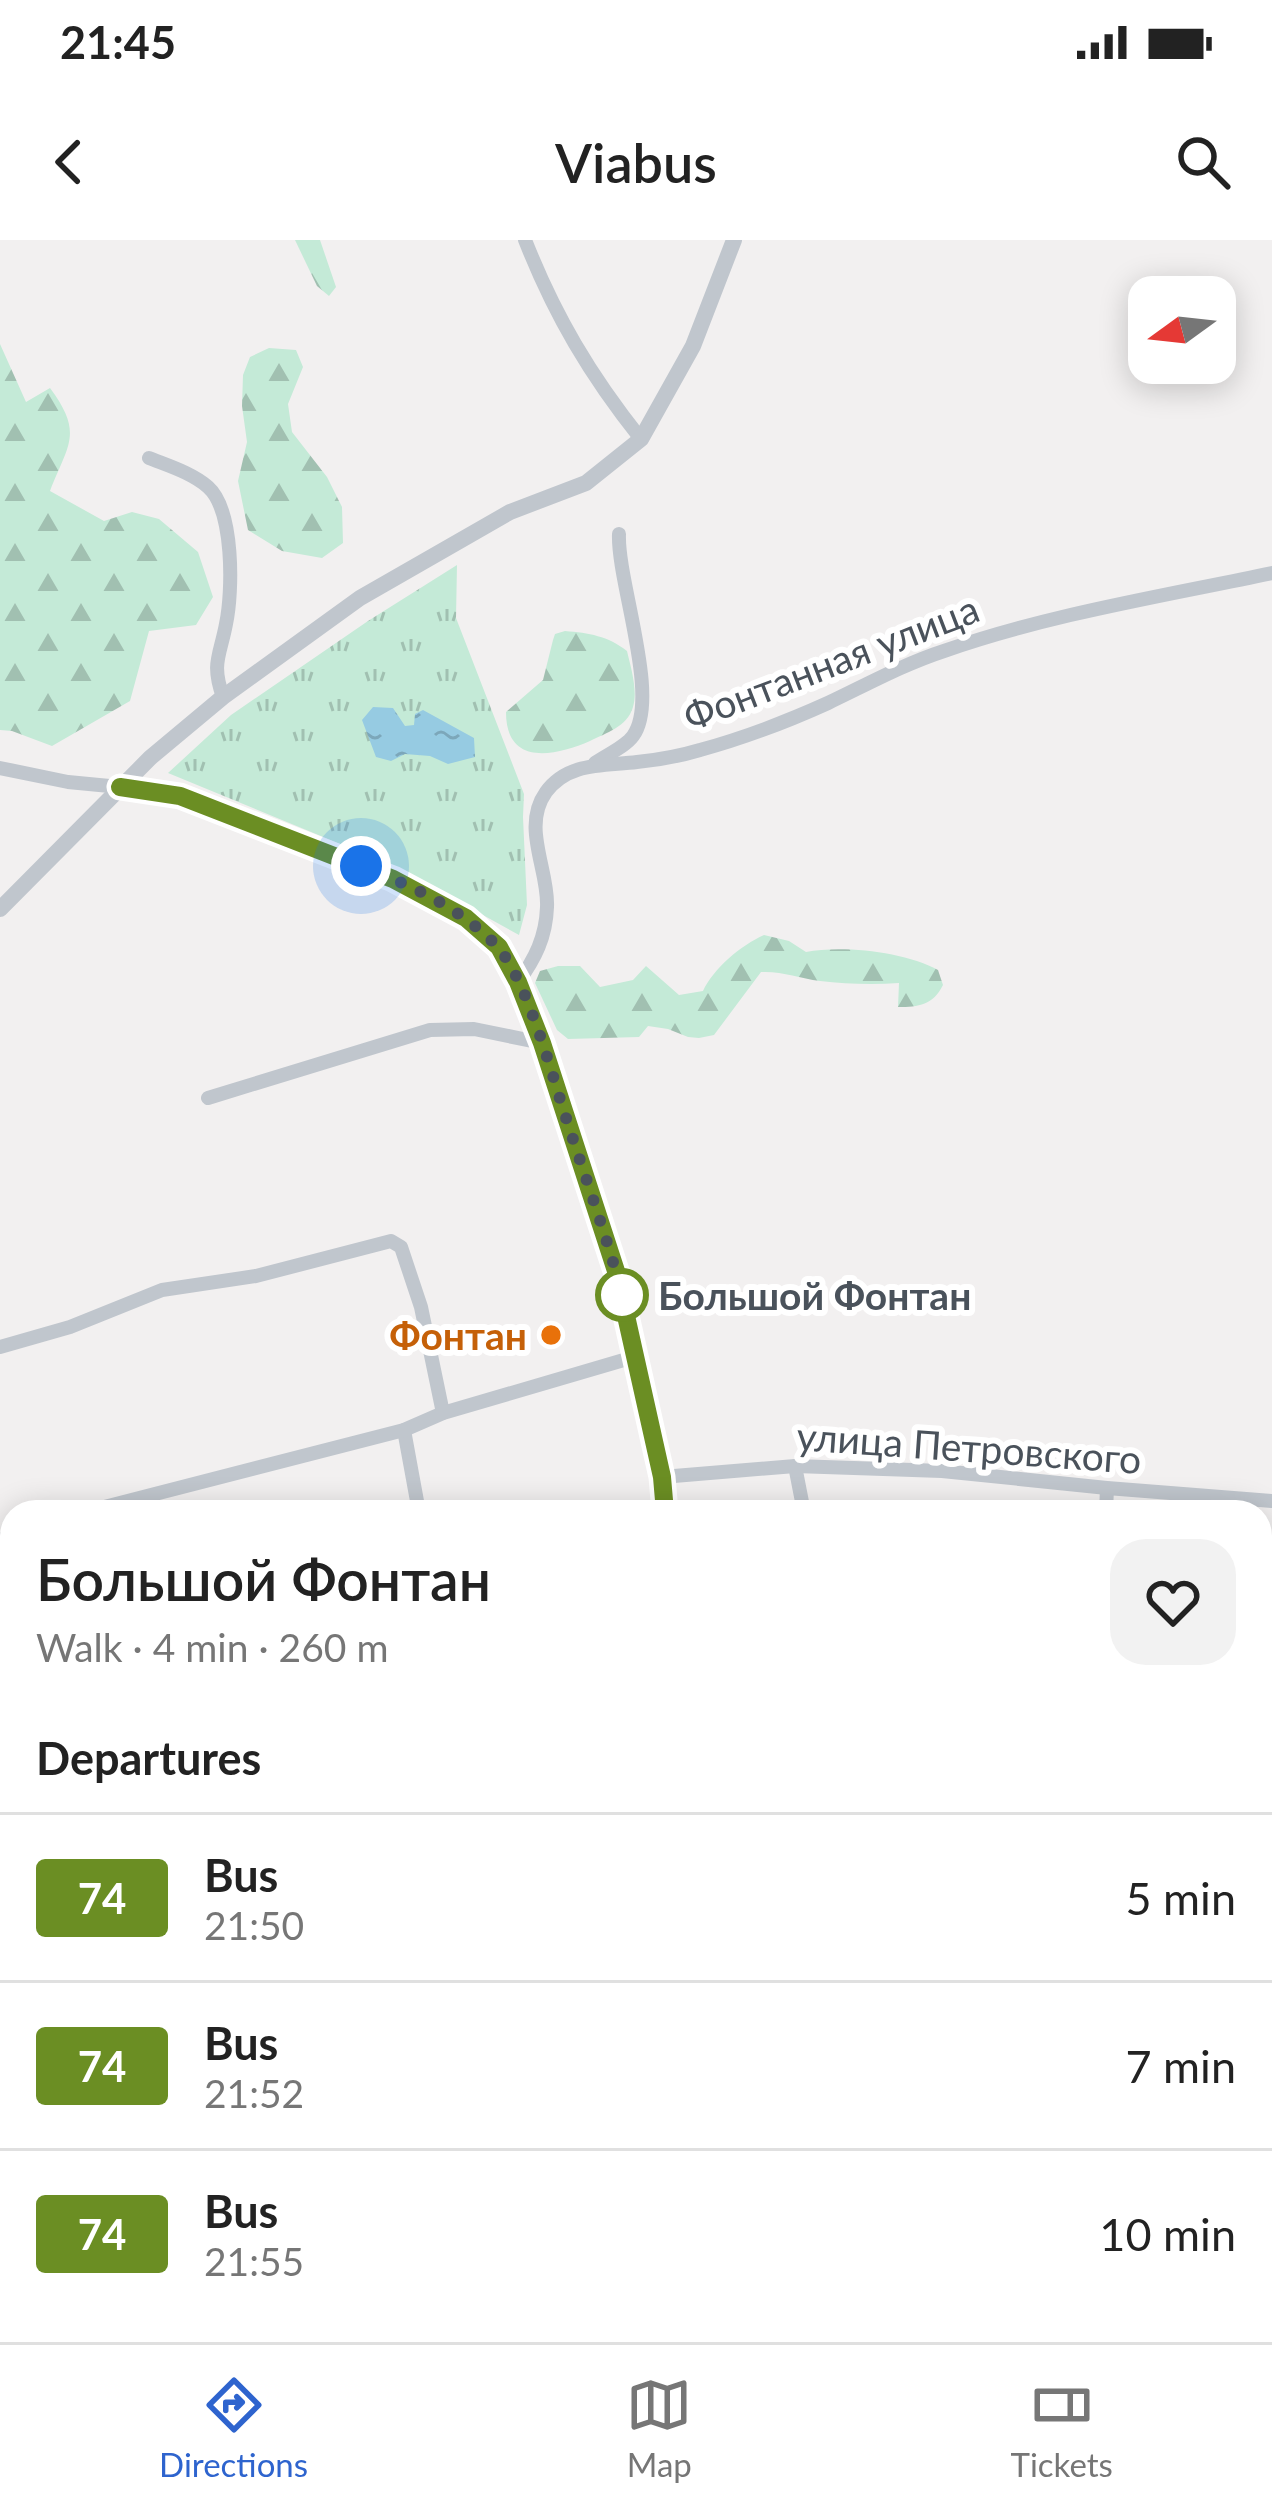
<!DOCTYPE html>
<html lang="en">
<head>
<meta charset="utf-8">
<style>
	:root { --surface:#fff; --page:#f2f2f2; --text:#222; --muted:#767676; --line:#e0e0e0; --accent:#2e64ce }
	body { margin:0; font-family:Lato,sans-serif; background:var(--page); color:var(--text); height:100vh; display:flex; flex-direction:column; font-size:45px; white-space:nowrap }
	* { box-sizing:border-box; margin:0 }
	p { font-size:39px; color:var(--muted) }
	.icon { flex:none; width:66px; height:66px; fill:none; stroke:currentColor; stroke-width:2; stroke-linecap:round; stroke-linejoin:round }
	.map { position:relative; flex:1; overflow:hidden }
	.side { position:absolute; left:0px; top:1260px; width:1272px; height:843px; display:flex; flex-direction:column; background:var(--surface); border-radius:36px 36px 0 0; box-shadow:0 6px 30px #0003 }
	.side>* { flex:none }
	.badge { padding:0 24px; border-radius:9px; font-size:42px; line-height:78px }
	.needle { width:78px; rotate:255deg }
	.controls { position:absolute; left:1128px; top:36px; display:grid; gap:24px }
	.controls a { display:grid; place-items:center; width:108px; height:108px; border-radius:24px; background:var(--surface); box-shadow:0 6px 30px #0003; font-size:60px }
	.you { position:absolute; width:60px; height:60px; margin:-30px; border:9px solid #fff; border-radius:50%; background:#1a73e8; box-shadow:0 0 0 18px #1a73e833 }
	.map>.badge { position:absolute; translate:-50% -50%; box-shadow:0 0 0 6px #fff }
	h2 { padding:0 36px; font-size:45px; line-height:108px }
	.round { display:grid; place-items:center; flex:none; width:126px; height:126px; border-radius:36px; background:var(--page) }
	.summary { display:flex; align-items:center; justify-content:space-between; height:204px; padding:0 36px }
	h1 { font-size:57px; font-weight:600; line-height:90px }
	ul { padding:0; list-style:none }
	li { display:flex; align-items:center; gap:36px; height:168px; padding:0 36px; border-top:3px solid var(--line) }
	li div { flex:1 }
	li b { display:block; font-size:45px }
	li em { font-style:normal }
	li .badge { min-width:132px; font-weight:700; text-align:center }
	.status { display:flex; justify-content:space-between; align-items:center; height:84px; padding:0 60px; background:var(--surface); direction:ltr }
	.status svg { height:33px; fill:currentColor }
	header { display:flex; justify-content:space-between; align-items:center; height:156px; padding:0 36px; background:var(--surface); font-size:54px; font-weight:600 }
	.menu { display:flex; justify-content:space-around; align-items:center; height:168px; border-top:3px solid var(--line); background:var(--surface); font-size:33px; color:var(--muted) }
	.menu a { display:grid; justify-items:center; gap:6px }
	.menu .current { color:var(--accent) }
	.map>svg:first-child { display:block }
</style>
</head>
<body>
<div class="status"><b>21:45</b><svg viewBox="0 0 49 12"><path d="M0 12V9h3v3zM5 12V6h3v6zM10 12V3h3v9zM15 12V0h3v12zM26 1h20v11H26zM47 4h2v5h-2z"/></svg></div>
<header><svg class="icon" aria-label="back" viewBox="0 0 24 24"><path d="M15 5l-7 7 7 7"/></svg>Viabus<svg class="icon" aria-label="search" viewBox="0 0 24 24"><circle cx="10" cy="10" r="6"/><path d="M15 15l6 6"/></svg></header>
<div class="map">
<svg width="1272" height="2102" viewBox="0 0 1272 2102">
	<defs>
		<pattern id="forest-firs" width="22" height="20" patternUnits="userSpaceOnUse" patternTransform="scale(3)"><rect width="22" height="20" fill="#c4ead7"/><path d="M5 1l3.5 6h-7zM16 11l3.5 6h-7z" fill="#a1c0b1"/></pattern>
		<pattern id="park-tufts" width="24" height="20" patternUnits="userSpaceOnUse" patternTransform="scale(3)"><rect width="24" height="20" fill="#c4ead7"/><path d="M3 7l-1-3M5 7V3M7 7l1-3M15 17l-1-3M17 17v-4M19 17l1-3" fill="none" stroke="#a1c0b1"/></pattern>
		<pattern id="water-ripples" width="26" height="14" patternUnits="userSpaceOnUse" patternTransform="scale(3)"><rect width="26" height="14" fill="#96cbe2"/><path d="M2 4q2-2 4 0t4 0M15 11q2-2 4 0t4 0" fill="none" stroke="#7ca7ba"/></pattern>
	</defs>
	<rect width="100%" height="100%" fill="#f2f0f0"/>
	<g fill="url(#forest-firs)">
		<path d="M295,0H320L336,47L329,56L317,46Z"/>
		<path d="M0,104L26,162L50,148C84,194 68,204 50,251L104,281L132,272L159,279L198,312L213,357L196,385L149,391L130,461L52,506L12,491L0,490Z"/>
		<path d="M269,108L296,110L303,127L288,164L292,192L327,237L342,267L343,303L322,318L282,311L248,290L238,241L247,202L242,166L243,135L250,117Z"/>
		<path d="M565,391C589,393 608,396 627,411C631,428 638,451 633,467C627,487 606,493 590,501C555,516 506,527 506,472L543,440L553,400L555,394Z"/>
		<path d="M764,695L789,701L806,712C843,705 905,712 938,730L943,745C933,765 919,767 898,767L899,743C873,745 845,744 820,741C799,738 782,731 761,732L714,795L699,798L688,797L668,789L648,786L639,797L568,799L557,790L535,743L540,731L558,726H580L600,747L633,740L646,726L679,755L703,751C713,729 741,705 764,695Z"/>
	</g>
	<path fill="url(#park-tufts)" d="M457,325L456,378L524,554L523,577L527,665L519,695L396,627L168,533L231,475L368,381Z"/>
	<path fill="url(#water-ripples)" d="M373,467L393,468L405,486L414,485L415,474L423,470L474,498L475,517L448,524L430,516L405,514L391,521L376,517L362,480Z"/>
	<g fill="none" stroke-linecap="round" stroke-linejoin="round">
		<g stroke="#c0c6cd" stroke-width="14">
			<path d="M525,0C555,76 590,135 641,199"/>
			<path d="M149,218C169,226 192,233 208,247C234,270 233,351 226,384C220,416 211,423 223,457"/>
			<path d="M595,523C606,515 625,507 633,496C661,458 617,341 619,294"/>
			<path d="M0,528L68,542L120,547"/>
			<path d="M518,742C535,719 546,697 547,667C549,630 521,587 546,552C568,522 603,526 637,522C658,520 680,516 700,510C744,498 786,482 828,463C866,445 904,424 944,411C1050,374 1163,356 1272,333"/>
			<path d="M208,858L430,790L474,789L542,803"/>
			<path d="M0,1107L70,1087L162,1050L256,1036L391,1001L401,1007L421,1067L443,1173"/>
			<path d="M404,1190L419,1272"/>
			<path d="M795,1226L804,1272"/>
			<path d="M662,1237L795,1226L942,1231L1107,1248L1272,1261"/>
			<path d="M85,1272L404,1190L443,1173L634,1117"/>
			<path d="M1106,1272L1107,1248"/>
			<path d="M0,1300L12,1296"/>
			<path d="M1260,1404L1272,1403"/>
			<path d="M1260,1953L1272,2003"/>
			<path d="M109,2091V2102"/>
			<path d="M331,2091V2102"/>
			<path d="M489,2091L490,2102"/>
			<path d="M1096,2091L1104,2102"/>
		</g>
		<g stroke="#c0c6cd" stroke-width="16">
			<path d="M120,547L180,557L393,639L466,678L499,707L518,742L542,803L616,1031L662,1237L665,1272"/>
			<path d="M0,669L150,518L223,457L360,358L510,272L586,243L641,199L693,106L734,0"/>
			<path d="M706,2091V2102"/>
		</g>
	</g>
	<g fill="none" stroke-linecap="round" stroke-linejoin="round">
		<defs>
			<path id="line" d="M120,547L180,556L393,639L466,678L499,707L518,742L542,803L616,1031L662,1237L665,1272"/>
		</defs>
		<use href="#line" stroke="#fff" stroke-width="27"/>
		<use href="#line" stroke="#6b8e23" stroke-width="18"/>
		<path stroke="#4a525b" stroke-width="12" stroke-dasharray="0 21.6" d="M361,626C408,644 459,667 495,704C527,737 552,836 567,881C587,942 609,1003 625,1065L622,1055"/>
	</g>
	<circle fill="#fff" stroke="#6b8e23" stroke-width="6" cx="622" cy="1055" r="24"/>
	<circle fill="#e8710a" stroke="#fff" stroke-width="4.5" cx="551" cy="1095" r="12"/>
	<g text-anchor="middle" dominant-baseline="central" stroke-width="12" stroke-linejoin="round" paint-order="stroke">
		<g font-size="39" fill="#4a525b" stroke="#fff">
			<text transform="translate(831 422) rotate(-21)">Фонтанная улица</text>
			<text transform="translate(969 1207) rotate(4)">улица Петровского</text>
		</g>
		<g font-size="39" font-weight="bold" fill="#4a525b" stroke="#fff" text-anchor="start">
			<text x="658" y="1055">Большой Фонтан</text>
		</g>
		<g font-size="39" font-weight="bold" fill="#c56008" stroke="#fff" text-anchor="end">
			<text x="527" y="1095">Фонтан</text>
		</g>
	</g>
</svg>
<div class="controls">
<a><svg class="needle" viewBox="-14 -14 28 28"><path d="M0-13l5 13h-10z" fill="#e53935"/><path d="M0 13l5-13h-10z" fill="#767676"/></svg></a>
</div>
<div class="you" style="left:361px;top:626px"></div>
<section class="side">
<div class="summary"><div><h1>Большой Фонтан</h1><p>Walk · 4 min · 260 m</p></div><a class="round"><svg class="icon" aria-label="heart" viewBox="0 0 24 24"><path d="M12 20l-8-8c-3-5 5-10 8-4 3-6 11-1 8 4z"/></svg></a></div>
<h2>Departures</h2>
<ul>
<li><span class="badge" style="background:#6b8e23;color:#fff">74</span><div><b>Bus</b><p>21:50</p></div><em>5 min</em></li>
<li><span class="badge" style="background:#6b8e23;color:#fff">74</span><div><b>Bus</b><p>21:52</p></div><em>7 min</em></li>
<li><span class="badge" style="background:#6b8e23;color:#fff">74</span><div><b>Bus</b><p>21:55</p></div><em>10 min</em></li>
</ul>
</section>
</div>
<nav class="menu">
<a class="current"><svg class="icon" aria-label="directions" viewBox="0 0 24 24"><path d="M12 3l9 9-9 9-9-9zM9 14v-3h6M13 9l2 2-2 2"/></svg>Directions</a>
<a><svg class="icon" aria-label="map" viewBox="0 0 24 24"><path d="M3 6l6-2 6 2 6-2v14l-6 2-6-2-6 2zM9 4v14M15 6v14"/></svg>Map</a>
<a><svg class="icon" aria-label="tickets" viewBox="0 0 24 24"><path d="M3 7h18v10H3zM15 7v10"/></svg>Tickets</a>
</nav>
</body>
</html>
